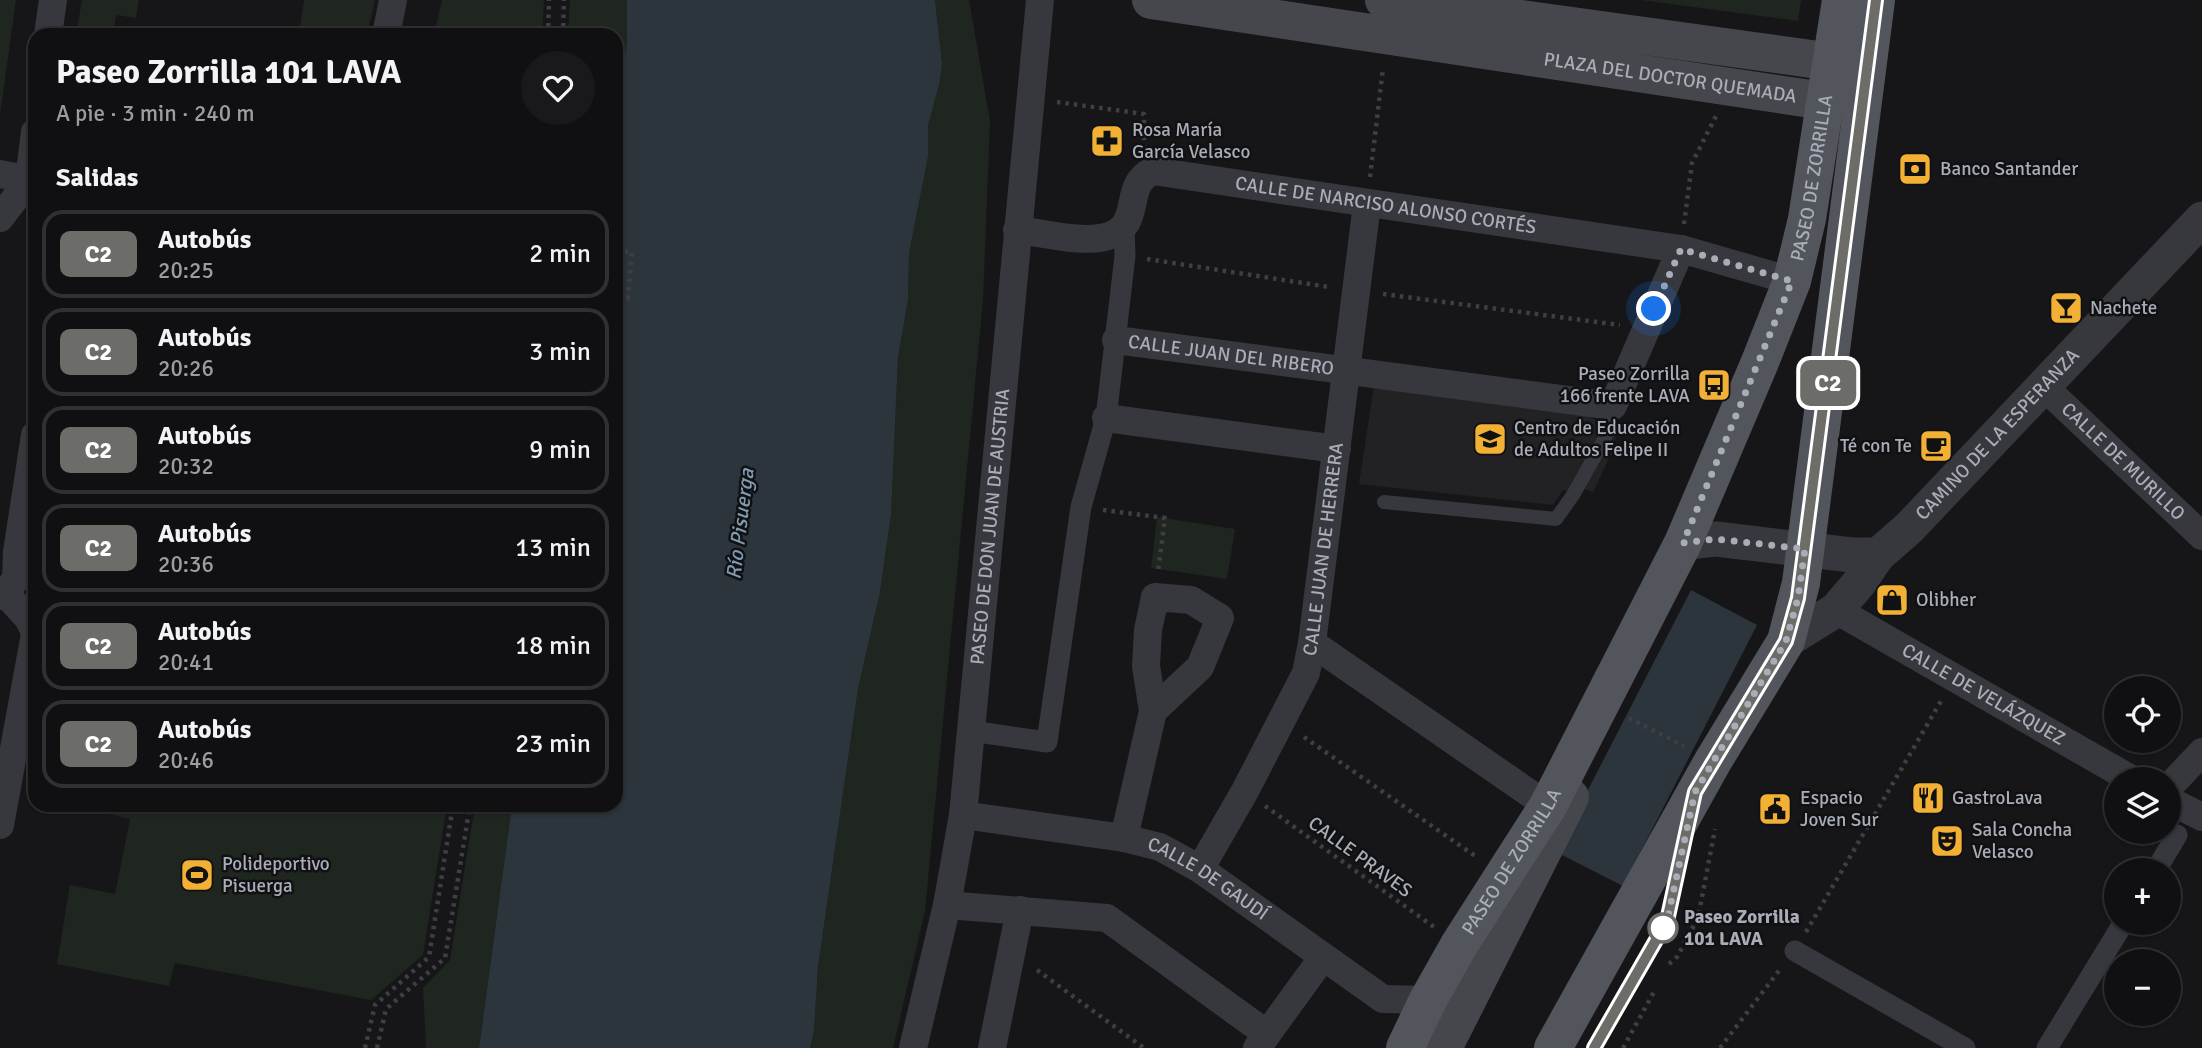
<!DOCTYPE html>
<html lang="es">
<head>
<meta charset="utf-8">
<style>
	:root { --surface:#101012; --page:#19191b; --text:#f1f3f6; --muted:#9c9d9f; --line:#303032 }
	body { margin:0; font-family:Signika,sans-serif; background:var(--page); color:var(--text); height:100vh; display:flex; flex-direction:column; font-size:26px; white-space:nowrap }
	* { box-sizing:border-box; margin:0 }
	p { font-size:23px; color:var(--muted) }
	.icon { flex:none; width:38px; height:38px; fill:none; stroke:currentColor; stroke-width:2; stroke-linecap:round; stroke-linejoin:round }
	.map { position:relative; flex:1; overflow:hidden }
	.panel { position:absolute; left:28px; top:28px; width:595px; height:784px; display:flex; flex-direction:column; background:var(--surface); border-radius:21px; box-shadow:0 2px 5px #0004,0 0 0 2px var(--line) }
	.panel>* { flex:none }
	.badge { padding:0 14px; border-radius:10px; font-size:24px; line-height:46px }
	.fabs { position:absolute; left:2104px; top:676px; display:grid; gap:14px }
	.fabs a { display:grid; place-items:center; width:77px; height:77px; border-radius:50%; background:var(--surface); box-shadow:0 2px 5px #0004,0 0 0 2px var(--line); font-size:35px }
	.you { position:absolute; width:35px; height:35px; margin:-18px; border:5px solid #fff; border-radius:50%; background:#1a73e8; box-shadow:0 0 0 10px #1a73e833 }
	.map>.badge { position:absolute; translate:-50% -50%; box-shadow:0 0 0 4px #fff }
	h2 { padding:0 28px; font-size:26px; line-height:63px }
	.round { display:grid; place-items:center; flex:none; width:74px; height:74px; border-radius:37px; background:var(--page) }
	.headline { display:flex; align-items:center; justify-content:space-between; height:119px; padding:0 28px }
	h1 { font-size:33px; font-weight:700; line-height:52px }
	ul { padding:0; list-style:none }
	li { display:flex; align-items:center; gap:21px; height:88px; margin:0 14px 10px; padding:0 14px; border:4px solid var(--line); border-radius:21px }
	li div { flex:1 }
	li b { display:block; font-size:26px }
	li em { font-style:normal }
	li .badge { min-width:77px; font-weight:700; text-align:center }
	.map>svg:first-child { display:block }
</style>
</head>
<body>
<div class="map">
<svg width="2202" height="1048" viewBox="0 0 2202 1048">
	<rect width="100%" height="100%" fill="#161618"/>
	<path fill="#222225" d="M1374,386L1585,414L1618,433L1612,446L1614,448L1593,492L1580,488L1576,496L1563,490L1553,505L1359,484Z"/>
	<g fill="#1e261f">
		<path d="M0,0H16L0,115Z"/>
		<path d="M82,0H139L136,18L116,15L113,35H76Z"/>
		<path d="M304,0H375L367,35H299Z"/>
		<path d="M442,0H544L542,35H434Z"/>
		<path d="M570,0H627V44L616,104V35H568Z"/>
		<path d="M935,0H969L990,121L983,300L925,911L893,1048H810L814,1031L818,967L858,689L880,592L891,515L898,358L908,300L909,253L928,157V126L940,81L942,63Z"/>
		<path d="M1641,0H1801L1798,21Z"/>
		<path d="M1157,517L1235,529L1227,579L1151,568Z"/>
		<path d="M69,805H447L423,955L371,1000L175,963L169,986L57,964L70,885L115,894L130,819Z"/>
		<path d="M475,805H512L479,1048H426L423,988L450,960Z"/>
	</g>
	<g fill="#2c353c">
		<path d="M627,0H935L942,63L940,81L928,126V157L909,253L908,300L898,358L891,515L880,592L858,689L818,967L814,1031L810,1048H479L512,805H616V104L627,44Z"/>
		<path d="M1691,590L1757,625L1623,886L1556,852Z"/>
	</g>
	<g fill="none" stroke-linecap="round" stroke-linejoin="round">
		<g stroke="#3d3f44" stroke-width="4.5" stroke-dasharray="3.5 5" stroke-linecap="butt">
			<path d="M548,35L549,0"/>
			<path d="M563,35L564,0"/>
			<path d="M1057,102L1144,114V146"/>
			<path d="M1370,177L1383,68"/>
			<path d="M1684,224L1692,163L1716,116"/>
			<path d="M616,251L632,252L628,298L616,297"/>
			<path d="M1147,259L1329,287"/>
			<path d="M1383,294L1620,325"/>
			<path d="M1103,510L1165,518L1158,572"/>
			<path d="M1629,718L1684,746"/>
			<path d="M1304,737L1478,858"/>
			<path d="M1265,806L1434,927"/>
			<path d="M1806,932L1941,701"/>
			<path d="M1669,964L1677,957L1698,918L1715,829"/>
			<path d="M1037,970L1144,1048"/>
			<path d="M365,1048L375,1005L429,957L453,805"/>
			<path d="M377,1048L386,1009L445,958L470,805"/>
			<path d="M1623,1048L1655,990"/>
			<path d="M1720,1048L1781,968"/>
		</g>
		<g stroke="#37383d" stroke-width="14">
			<path d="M1384,502L1556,519L1573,495L1605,438L1613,406"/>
			<path d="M1594,1048L1667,921L1685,840"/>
		</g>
		<g stroke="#37383d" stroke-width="21">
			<path d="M971,731L1047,742L1081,507L1106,418L1125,256L1124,229"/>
			<path d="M2156,870L2177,835"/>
			<path d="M1795,951L1965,1048"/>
			<path d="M2047,1048L2124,922"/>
		</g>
		<g stroke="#37383d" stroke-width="28">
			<path d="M48,35L53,0"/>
			<path d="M386,35L393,0"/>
			<path d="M0,174L35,181"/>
			<path d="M29,180L35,132"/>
			<path d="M0,218L29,180"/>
			<path id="s1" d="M1017,230C1042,233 1082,243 1105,237C1146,227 1120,185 1153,171L1681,249L1792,281"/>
			<path id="s2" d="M1116,340L1613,406L1681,249"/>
			<path id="s3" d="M2043,386L2202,536"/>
			<path d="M1106,418L1337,449"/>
			<path d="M5,593L28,618L35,632"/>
			<path d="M0,596L5,593L16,579L17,552L35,435"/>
			<path id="s4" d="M1836,610L2131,779"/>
			<path d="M1312,643L1548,806"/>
			<path d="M2168,788L2202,752"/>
			<path d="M2168,800L2202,817"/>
			<path id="s5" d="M963,815L1124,838L1160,847L1200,869L1383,999L1428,1000"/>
			<path d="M0,825L35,634"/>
			<path d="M1124,838L1153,711L1146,666L1148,630L1155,597L1191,600L1220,618L1200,667L1153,711"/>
			<path id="s6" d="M1200,869L1245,791L1306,673L1312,643L1367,204"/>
			<path d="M947,905L1107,918L1267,1034"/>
			<path id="s7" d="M913,1048L947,905L963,815L1040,0"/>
			<path d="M992,1048L1020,910"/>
			<path d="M1257,1048L1323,957"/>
		</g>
		<g stroke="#37383d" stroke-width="35">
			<path d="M1683,543L1716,539L1852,555H1878"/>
			<path id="s8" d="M1786,641L1836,610L1859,583L1878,555L1909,528L2202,219"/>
		</g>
		<g stroke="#45474d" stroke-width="38">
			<path id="s9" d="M1151,0L1824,101L1856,90"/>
			<path d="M1384,0L1833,62L1857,81"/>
			<path d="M1443,1048L1570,797"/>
		</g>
		<g stroke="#53555c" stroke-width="38">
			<path id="s10" d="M1405,1048L1428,1000L1459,945L1548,806L1683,543L1760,362L1792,281L1807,219L1841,0"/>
			<path d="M1553,1048L1713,761L1786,641L1801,583L1876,0"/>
		</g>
	</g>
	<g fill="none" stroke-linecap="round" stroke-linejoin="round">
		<defs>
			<path id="line" d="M1594,1048L1667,921L1695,792L1786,641L1798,598L1876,0"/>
		</defs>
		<use href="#line" stroke="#fff" stroke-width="16"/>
		<use href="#line" stroke="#6c6c69" stroke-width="10"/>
		<path stroke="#a8adb8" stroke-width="7" stroke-dasharray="0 12.6" d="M1654,309L1681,249L1792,281L1683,543L1716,539L1805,549L1798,598L1786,641L1695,792L1667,921L1663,928"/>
	</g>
	<defs>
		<symbol id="pharmacy-square" viewBox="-11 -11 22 22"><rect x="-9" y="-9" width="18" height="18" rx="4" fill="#f2b134" stroke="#111113"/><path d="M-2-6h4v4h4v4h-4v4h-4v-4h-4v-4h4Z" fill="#111"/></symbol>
		<symbol id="bank-square" viewBox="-11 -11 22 22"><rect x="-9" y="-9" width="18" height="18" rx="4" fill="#f2b134" stroke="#111113"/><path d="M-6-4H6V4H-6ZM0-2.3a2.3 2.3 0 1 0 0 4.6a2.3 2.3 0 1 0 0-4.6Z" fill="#111"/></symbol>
		<symbol id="bar-square" viewBox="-11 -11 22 22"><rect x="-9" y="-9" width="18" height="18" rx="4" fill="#f2b134" stroke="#111113"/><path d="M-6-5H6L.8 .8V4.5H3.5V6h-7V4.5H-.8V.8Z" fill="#111"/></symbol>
		<symbol id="bus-square" viewBox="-11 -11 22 22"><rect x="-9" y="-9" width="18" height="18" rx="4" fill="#f2b134" stroke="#111113"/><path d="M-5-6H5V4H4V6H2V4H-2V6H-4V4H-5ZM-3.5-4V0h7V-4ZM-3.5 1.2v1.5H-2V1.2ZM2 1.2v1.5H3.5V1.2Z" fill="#111"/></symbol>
		<symbol id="school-square" viewBox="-11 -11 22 22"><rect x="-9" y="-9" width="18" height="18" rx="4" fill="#f2b134" stroke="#111113"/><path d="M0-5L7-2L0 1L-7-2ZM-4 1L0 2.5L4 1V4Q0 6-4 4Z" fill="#111"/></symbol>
		<symbol id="cafe-square" viewBox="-11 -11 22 22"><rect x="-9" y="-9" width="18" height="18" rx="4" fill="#f2b134" stroke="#111113"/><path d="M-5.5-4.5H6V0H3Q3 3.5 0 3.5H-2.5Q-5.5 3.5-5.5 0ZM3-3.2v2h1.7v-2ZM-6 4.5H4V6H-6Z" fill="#111"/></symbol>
		<symbol id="shop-square" viewBox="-11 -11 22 22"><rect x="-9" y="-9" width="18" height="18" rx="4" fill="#f2b134" stroke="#111113"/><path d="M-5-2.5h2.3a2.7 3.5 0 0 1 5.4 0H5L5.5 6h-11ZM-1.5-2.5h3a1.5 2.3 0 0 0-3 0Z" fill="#111"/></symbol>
		<symbol id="restaurant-square" viewBox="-11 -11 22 22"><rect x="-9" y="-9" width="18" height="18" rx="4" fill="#f2b134" stroke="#111113"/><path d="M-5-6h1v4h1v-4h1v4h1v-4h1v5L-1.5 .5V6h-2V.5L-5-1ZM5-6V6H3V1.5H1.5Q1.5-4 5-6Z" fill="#111"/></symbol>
		<symbol id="civic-square" viewBox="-11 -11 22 22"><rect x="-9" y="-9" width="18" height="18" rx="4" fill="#f2b134" stroke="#111113"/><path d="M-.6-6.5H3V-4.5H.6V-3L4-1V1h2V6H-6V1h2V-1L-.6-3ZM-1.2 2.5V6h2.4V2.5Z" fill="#111"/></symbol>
		<symbol id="theatre-square" viewBox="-11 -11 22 22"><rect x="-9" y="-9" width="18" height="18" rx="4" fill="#f2b134" stroke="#111113"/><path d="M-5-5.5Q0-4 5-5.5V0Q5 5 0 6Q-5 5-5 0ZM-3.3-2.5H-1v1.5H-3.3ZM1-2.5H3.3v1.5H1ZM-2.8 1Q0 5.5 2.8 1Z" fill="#111"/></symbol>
		<symbol id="stadium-square" viewBox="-11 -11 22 22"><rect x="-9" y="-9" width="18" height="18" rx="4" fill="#f2b134" stroke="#111113"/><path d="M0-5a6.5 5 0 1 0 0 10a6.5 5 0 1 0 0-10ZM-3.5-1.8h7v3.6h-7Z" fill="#111"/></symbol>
	</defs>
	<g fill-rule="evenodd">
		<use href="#pharmacy-square" x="1088" y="122" width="38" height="38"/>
		<use href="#bank-square" x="1896" y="150" width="38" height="38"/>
		<use href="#bar-square" x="2047" y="289" width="38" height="38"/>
		<use href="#bus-square" x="1695" y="366" width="38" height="38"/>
		<use href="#school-square" x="1471" y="420" width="38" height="38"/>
		<use href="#cafe-square" x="1917" y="427" width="38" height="38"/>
		<use href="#shop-square" x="1873" y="581" width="38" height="38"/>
		<use href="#restaurant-square" x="1909" y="779" width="38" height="38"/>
		<use href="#civic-square" x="1756" y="790" width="38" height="38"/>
		<use href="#theatre-square" x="1928" y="822" width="38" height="38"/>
		<use href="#stadium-square" x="178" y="856" width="38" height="38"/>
	</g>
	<circle fill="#fff" stroke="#6c6c69" stroke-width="3.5" cx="1663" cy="928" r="14"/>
	<g text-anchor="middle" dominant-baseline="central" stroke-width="5" stroke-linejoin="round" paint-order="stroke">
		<g font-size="19" fill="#a8adb8" stroke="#111113">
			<text stroke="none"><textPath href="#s9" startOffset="525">PLAZA DEL DOCTOR QUEMADA</textPath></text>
			<text stroke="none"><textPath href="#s10" startOffset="966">PASEO DE ZORRILLA</textPath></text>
			<text stroke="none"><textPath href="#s1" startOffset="411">CALLE DE NARCISO ALONSO CORTÉS</textPath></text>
			<text stroke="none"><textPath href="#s2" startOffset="116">CALLE JUAN DEL RIBERO</textPath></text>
			<text stroke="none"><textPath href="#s8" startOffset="298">CAMINO DE LA ESPERANZA</textPath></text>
			<text stroke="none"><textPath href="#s3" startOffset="110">CALLE DE MURILLO</textPath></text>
			<text stroke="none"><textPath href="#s7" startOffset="528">PASEO DE DON JUAN DE AUSTRIA</textPath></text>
			<text stroke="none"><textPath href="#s6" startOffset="348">CALLE JUAN DE HERRERA</textPath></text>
			<text stroke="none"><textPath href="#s4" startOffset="170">CALLE DE VELÁZQUEZ</textPath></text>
			<text transform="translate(1360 857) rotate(36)">CALLE PRAVES</text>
			<text stroke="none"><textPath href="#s10" startOffset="215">PASEO DE ZORRILLA</textPath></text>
			<text stroke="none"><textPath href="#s5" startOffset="257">CALLE DE GAUDÍ</textPath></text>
		</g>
		<g font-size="19" fill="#a8adb8" stroke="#111113" text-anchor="start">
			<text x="1132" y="130">Rosa María<tspan x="1132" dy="22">García Velasco</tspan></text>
			<text x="1940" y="169">Banco Santander</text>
			<text x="2090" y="308">Nachete</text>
			<text x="1690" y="374" text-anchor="end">Paseo Zorrilla<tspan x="1690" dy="22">166 frente LAVA</tspan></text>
			<text x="1514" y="428">Centro de Educación<tspan x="1514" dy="22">de Adultos Felipe II</tspan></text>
			<text x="1912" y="446" text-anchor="end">Té con Te</text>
			<text x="1916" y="600">Olibher</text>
			<text x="1800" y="798">Espacio<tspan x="1800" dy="22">Joven Sur</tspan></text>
			<text x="1952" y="798">GastroLava</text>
			<text x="1972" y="830">Sala Concha<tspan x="1972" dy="22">Velasco</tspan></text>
			<text x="222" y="864">Polideportivo<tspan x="222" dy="22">Pisuerga</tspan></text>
		</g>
		<g font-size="19" font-weight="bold" fill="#a8adb8" stroke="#111113" text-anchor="start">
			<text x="1684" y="917">Paseo Zorrilla<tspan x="1684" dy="22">101 LAVA</tspan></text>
		</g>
		<g font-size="21" font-style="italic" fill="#7f9bb3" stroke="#111113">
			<text transform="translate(740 524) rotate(-83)">Río Pisuerga</text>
		</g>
	</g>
</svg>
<div class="fabs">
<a><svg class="icon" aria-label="locate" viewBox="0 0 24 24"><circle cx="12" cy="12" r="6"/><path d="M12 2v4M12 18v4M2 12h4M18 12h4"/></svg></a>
<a><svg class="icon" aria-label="layers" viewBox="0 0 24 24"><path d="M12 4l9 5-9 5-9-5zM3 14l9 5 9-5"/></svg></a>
<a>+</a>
<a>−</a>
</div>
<div class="you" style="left:1654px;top:309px"></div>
<b class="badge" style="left:1828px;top:383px;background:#6c6c69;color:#fff">C2</b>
<section class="panel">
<div class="headline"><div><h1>Paseo Zorrilla 101 LAVA</h1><p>A pie · 3 min · 240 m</p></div><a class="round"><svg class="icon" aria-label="heart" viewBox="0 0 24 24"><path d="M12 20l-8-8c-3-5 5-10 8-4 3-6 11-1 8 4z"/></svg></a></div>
<h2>Salidas</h2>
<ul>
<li><span class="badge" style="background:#6c6c69;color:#fff">C2</span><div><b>Autobús</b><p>20:25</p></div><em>2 min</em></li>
<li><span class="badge" style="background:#6c6c69;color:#fff">C2</span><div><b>Autobús</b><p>20:26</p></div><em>3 min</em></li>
<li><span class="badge" style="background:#6c6c69;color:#fff">C2</span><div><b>Autobús</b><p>20:32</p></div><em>9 min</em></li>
<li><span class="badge" style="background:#6c6c69;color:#fff">C2</span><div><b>Autobús</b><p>20:36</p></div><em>13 min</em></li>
<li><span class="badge" style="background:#6c6c69;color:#fff">C2</span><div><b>Autobús</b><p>20:41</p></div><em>18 min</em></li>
<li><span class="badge" style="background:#6c6c69;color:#fff">C2</span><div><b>Autobús</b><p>20:46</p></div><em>23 min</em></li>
</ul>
</section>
</div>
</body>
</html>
